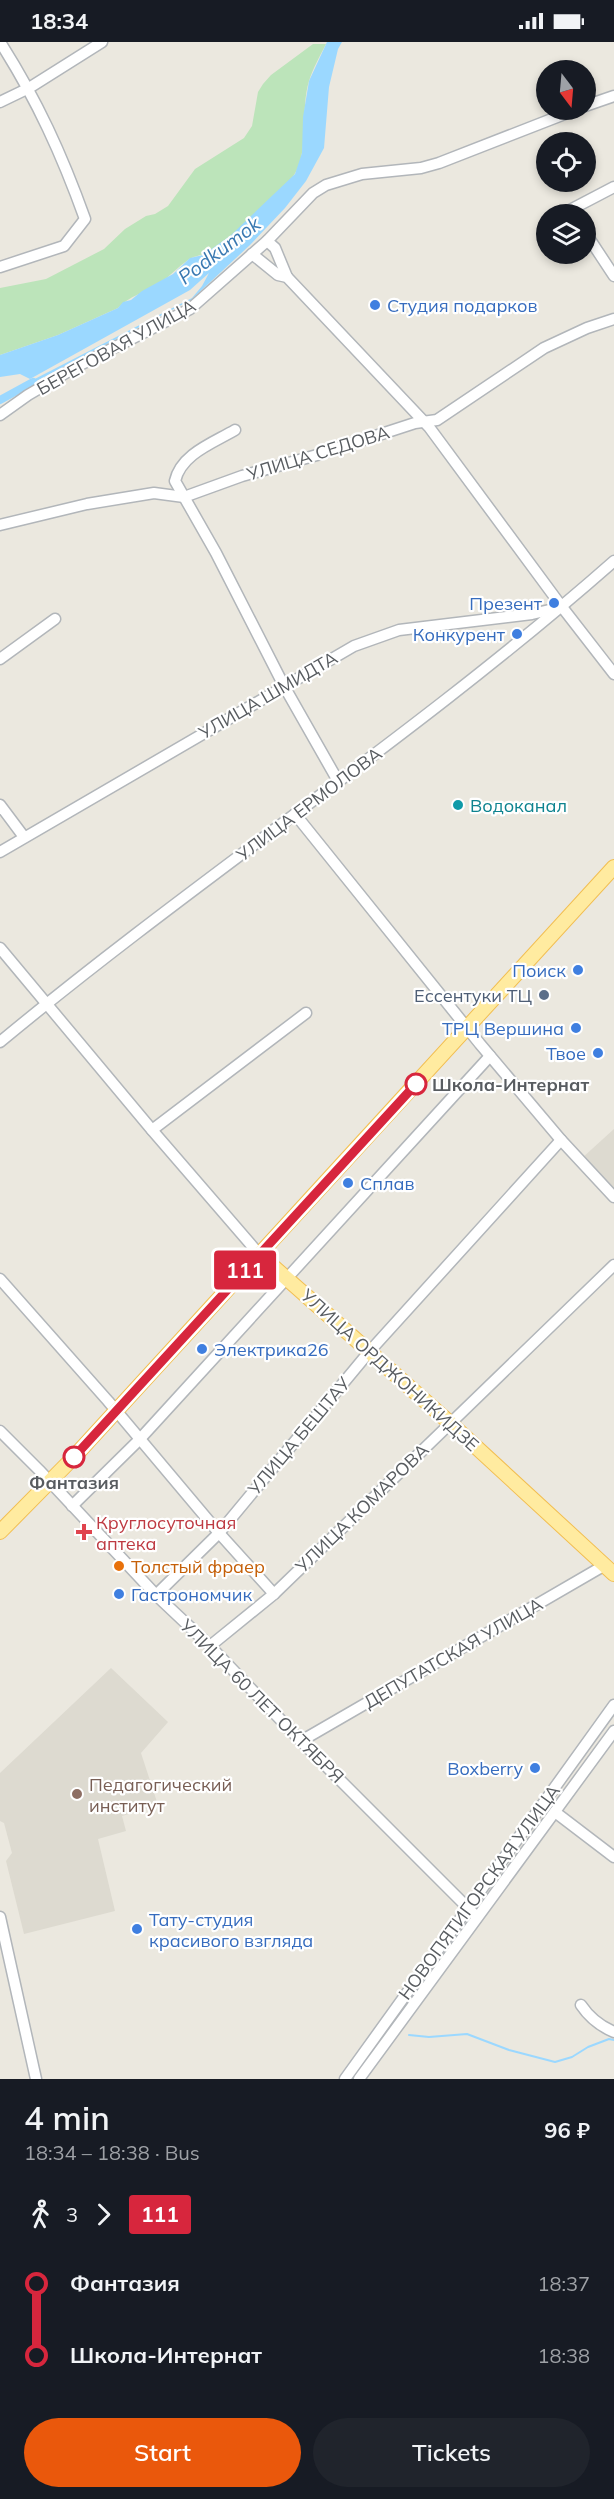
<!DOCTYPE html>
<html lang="en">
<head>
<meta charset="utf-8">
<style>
	:root { --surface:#171b24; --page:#20242c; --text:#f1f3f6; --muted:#9ea1a6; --accent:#ea580c }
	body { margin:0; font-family:Mulish,sans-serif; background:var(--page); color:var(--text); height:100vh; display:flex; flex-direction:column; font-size:22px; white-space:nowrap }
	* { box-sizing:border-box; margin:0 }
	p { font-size:20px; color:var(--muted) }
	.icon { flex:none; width:33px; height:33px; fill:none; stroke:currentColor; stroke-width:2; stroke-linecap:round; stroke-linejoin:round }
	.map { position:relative; height:2037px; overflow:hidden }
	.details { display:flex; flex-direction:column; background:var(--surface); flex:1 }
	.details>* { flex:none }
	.badge { padding:0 12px; border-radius:4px; font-size:21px; line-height:39px }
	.needle { width:39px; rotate:164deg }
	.tools { position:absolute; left:536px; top:18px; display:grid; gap:12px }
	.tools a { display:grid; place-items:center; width:60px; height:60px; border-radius:50%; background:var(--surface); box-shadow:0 3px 9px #0003; font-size:30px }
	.map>.badge { position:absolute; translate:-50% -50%; box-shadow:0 0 0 3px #fff }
	.legs { display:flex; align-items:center; gap:9px; height:66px; padding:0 24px; font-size:20px }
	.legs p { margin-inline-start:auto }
	.summary { display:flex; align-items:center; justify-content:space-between; height:102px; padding:0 24px }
	h1 { font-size:33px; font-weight:600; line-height:45px }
	.button { display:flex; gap:12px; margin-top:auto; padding:12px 24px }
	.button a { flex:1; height:69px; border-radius:36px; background:var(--accent); color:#fff; font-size:24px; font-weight:600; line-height:69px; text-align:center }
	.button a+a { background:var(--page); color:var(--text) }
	ul { padding:0 24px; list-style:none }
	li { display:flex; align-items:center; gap:21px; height:72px; font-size:22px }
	li i { display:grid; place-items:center; width:9px; height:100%; margin:0 8px; background:currentColor }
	li i::after { content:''; width:15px; height:15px; margin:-8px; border:4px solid; border-radius:50%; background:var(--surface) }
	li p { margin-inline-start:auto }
	li:first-child i { background:linear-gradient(#0000 50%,currentColor 0) }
	li:last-child i { background:linear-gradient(currentColor 50%,#0000 0) }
	.status { display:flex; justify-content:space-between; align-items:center; height:42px; padding:0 30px; background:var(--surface); direction:ltr }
	.status svg { height:16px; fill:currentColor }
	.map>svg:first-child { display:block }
</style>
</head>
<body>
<div class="status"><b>18:34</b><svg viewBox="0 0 49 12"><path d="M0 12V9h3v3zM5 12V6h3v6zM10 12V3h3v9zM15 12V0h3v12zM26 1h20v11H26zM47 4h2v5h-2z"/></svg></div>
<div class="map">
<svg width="614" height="2037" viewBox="0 0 614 2037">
	<rect width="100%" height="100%" fill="#ebe8df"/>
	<g fill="#dddad0">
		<path d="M614,1087V1149L581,1117Z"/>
		<path d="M111,1626L168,1680L141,1711L158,1763L122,1774L126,1789L98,1797L115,1869L24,1892L6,1819L12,1811L4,1781L0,1779V1731Z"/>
	</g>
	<path fill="#bce4ba" d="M313,2H326C320,14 313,26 309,39C300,67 310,110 294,133C279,155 229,198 205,211C200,214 193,214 188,218C178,225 170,234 160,241C147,249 128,255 118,266L58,293L0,313V246L46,237L104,207L125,187L146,174L155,172L168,164L195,127L244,96L252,84L258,50L263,42L271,33Z"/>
	<path fill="#9bd8ff" d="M327,0H342L338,7L329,45L324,106L306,139L285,166L250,203L191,258L25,345L23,343L192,256L202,244L209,231L190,248L30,337L20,332L0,335V313L58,293L118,266L123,260L131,258L142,249L173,232L190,216L203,213L230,194L295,132L302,111L303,75L309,39Z"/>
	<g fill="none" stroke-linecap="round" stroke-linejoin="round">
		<path stroke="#9bd8ff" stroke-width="2" d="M409,1993L429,1995L467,1992L509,2008L555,2020L572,2015L588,2005L609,1997L614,1998"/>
		<path stroke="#9bd8ff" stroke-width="8" d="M0,358L33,340"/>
		<defs>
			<g id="minor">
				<path d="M0,60L29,46L102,0"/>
				<path d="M585,64L614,54"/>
				<path d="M573,172L570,168L614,145"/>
				<path d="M585,190L614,234"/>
				<path d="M267,199L275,206L287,235"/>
				<path d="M252,212L278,233L287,235L429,385L562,565L614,632"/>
				<path d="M0,225L64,204L85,177C62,113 37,58 0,0"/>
				<path d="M0,373L28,353L76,325L190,267L267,199L313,151L326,143L362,132L421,126L439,121L575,68"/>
				<path d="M235,388C213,401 181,412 175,439L216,511L284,644L338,739"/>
				<path d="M0,483L87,462L154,451L184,455L242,434L317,413L415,381L437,378L544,306L587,286L614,277"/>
				<path d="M0,617L55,577"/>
				<path d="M0,763L24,795"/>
				<path d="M295,772L480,1002L561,1098L614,1155"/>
				<path d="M0,810L354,604L399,588L532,572L558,566"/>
				<path d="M0,906L152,1088L259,1212"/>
				<path d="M0,1000C200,834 419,691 614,519"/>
				<path d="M152,1088L306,971"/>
				<path d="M0,1237L108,1359L219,1491L274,1552"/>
				<path d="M0,1389L39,1428L156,1553L210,1604L301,1699L477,1875"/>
				<path d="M72,1464L139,1398L490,1014"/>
				<path d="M156,1553L219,1491L369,1310L561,1098"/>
				<path d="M210,1604L274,1552L614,1223"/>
				<path d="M301,1699L605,1523"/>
				<path d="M555,1770L614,1815"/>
				<path d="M0,1875L36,2037"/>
				<path d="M581,1963C589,1975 600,1984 614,1990"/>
				<path d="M345,2037L614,1663"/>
				<path d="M359,2037L614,1689"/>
			</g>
			<g id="major">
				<path d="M259,1212L450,1381L614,1532"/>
				<path d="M0,1490L73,1416L614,825"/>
			</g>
		</defs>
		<use href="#minor" stroke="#b2b6ba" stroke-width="13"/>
		<use href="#major" stroke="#f2be51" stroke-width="16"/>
		<use href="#minor" stroke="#fff" stroke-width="10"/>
		<use href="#major" stroke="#ffeba0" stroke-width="14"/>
	</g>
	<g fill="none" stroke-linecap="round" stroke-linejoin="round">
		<defs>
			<path id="line-1" d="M74,1415L416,1042"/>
		</defs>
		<use href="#line-1" stroke="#fff" stroke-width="14"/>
		<use href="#line-1" stroke="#d7263d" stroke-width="9"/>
	</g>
	<g fill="#3f7fe0" stroke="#fff" stroke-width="2">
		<circle cx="375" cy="263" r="6"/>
		<circle cx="554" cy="561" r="6"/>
		<circle cx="517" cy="592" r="6"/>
		<circle cx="578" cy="928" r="6"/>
		<circle cx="576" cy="986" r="6"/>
		<circle cx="598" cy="1011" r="6"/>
		<circle cx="348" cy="1141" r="6"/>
		<circle cx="202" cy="1307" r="6"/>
		<circle cx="119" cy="1552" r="6"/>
		<circle cx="535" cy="1726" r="6"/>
		<circle cx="137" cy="1887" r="6"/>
	</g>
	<circle fill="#0f9aa8" stroke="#fff" stroke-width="2" cx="458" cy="763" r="6"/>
	<circle fill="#5c6f8a" stroke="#fff" stroke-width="2" cx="544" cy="953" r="6"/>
	<g fill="#fff" stroke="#d7263d" stroke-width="3">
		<circle cx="416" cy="1042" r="10"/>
		<circle cx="74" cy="1415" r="10"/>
	</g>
	<path fill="#e0444e" stroke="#fff" stroke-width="2" d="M81 1481h6v6h6v6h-6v6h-6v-6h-6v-6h6z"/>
	<circle fill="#e8710a" stroke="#fff" stroke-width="2" cx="119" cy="1524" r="6"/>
	<circle fill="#8d6e63" stroke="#fff" stroke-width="2" cx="77" cy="1752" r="6"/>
	<g text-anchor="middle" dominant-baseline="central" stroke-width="4.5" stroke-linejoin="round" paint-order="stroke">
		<g font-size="18" fill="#366cbe" stroke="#fff" text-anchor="end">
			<text x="387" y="263" text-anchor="start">Студия подарков</text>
			<text x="542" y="561">Презент</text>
			<text x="505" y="592">Конкурент</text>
			<text x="566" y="928">Поиск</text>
			<text x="564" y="986">ТРЦ Вершина</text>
			<text x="586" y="1011">Твое</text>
			<text x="360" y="1141" text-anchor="start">Сплав</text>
			<text x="214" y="1307" text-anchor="start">Электрика26</text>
			<text x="131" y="1552" text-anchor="start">Гастрономчик</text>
			<text x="523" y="1726">Boxberry</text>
			<text x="149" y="1877" text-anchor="start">Тату-студия<tspan x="149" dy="21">красивого взгляда</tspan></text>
		</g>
		<g font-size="18" fill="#585c60" stroke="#fff">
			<text transform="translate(116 305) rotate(-29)">БЕРЕГОВАЯ УЛИЦА</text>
			<text transform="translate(318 411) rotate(-17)">УЛИЦА СЕДОВА</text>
			<text transform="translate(268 653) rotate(-30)">УЛИЦА ШМИДТА</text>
			<text transform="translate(309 762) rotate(-37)">УЛИЦА ЕРМОЛОВА</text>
			<text transform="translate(390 1328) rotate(42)">УЛИЦА ОРДЖОНИКИДЗЕ</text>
			<text transform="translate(299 1394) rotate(-50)">УЛИЦА БЕШТАУ</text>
			<text transform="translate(362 1466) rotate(-44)">УЛИЦА КОМАРОВА</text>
			<text transform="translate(453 1611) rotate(-30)">ДЕПУТАТСКАЯ УЛИЦА</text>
			<text transform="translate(262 1659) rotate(45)">УЛИЦА 60 ЛЕТ ОКТЯБРЯ</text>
			<text transform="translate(479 1850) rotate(-54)">НОВОПЯТИГОРСКАЯ УЛИЦА</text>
		</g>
		<g font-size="18" fill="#0d838f" stroke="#fff" text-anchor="start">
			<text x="470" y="763">Водоканал</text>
		</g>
		<g font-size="18" fill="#4e5e75" stroke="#fff" text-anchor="end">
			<text x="532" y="953">Ессентуки ТЦ</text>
		</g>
		<g font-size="18" font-weight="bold" fill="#585c60" stroke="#fff" text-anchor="start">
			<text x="432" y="1042">Школа-Интернат</text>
			<text x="74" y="1440" text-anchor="middle">Фантазия</text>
		</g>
		<g font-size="18" fill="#be3a42" stroke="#fff" text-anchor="start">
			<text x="96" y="1480">Круглосуточная<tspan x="96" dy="21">аптека</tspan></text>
		</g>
		<g font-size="18" fill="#c56008" stroke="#fff" text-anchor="start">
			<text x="131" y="1524">Толстый фраер</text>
		</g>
		<g font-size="18" fill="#785e54" stroke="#fff" text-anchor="start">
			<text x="89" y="1742">Педагогический<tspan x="89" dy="21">институт</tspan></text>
		</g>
		<g font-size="20" font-style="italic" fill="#3978b1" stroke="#fff">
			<text transform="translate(219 208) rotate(-37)">Podkumok</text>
		</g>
	</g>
</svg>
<div class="tools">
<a><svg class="needle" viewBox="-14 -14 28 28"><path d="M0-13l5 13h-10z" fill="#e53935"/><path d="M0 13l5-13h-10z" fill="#9ea1a6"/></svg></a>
<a><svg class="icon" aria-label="locate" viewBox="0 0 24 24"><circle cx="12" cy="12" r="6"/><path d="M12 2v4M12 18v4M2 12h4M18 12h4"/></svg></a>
<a><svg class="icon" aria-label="layers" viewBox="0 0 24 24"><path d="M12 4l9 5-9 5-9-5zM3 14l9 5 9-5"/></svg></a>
</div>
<b class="badge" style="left:245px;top:1228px;background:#d7263d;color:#fff">111</b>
</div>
<section class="details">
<div class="summary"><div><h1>4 min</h1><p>18:34 – 18:38 · Bus</p></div><b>96 ₽</b></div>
<div class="legs"><svg class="icon" aria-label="walk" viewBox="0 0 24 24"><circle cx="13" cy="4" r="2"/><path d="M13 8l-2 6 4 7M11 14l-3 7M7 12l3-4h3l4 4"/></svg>3<svg class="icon" aria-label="forward" viewBox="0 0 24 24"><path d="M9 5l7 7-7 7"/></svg><b class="badge" style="background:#d7263d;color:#fff">111</b></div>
<ul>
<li><i style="color:#d7263d"></i><b>Фантазия</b><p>18:37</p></li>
<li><i style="color:#d7263d"></i><b>Школа-Интернат</b><p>18:38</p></li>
</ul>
<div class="button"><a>Start</a><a>Tickets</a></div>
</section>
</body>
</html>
